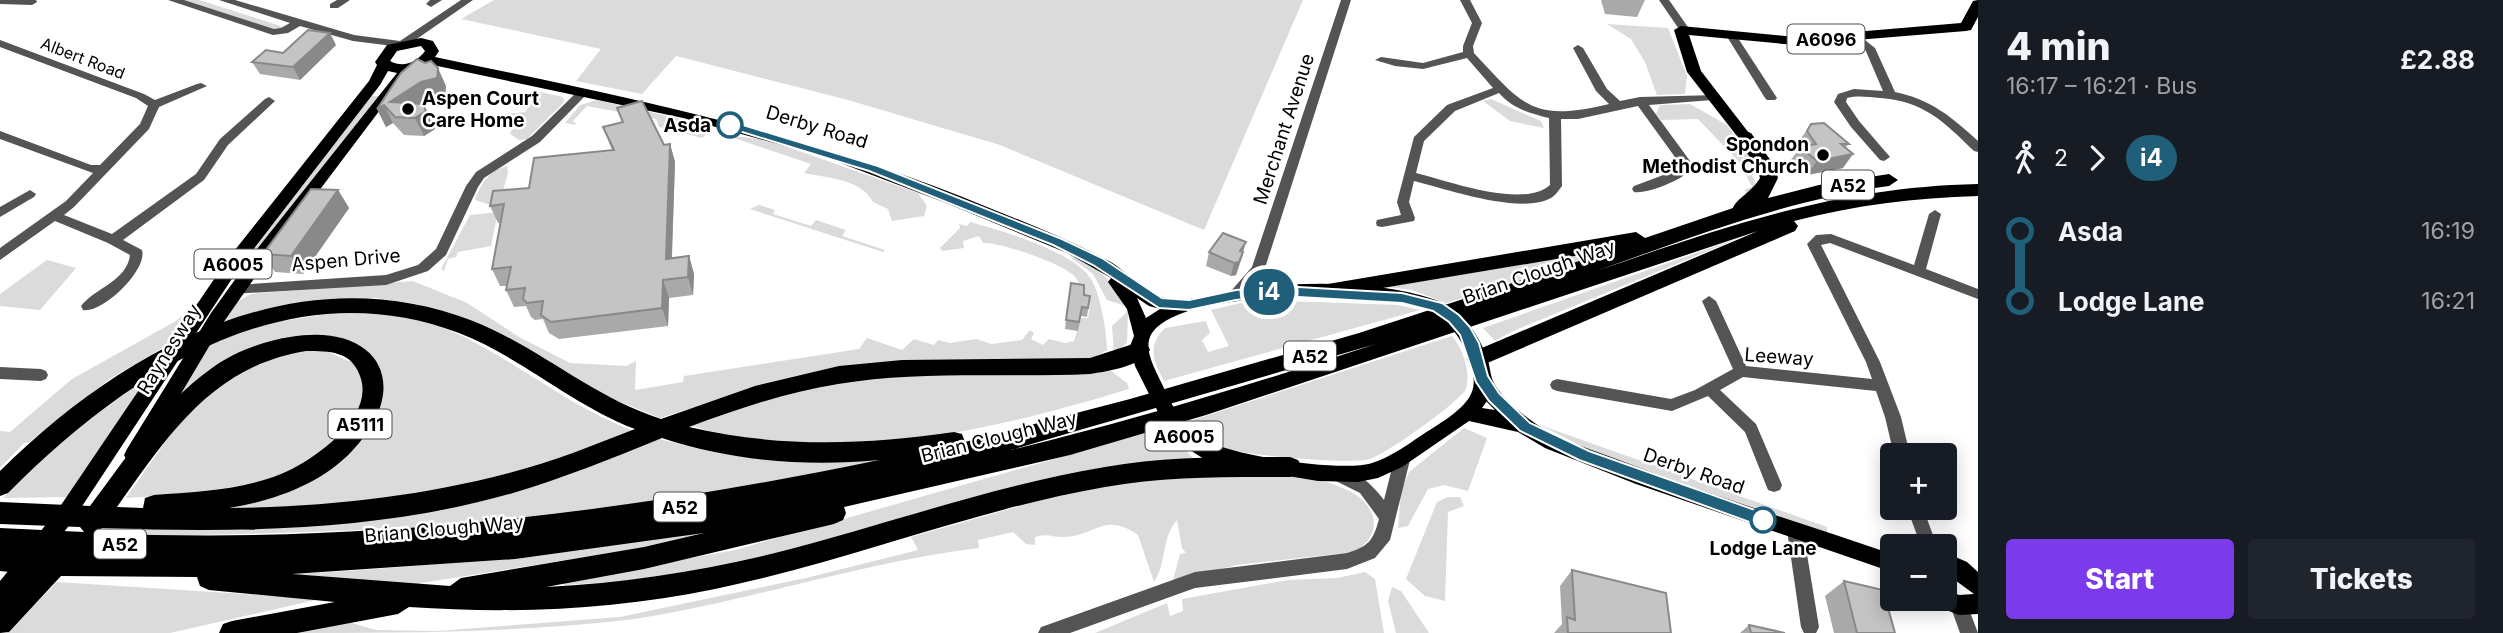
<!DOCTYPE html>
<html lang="en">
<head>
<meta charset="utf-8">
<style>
	:root { --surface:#171b24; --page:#20242c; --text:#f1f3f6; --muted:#9ea1a6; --accent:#7c3aed }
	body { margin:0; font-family:Inter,sans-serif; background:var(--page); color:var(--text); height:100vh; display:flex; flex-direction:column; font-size:26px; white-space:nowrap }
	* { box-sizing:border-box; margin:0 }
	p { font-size:23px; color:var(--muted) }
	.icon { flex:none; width:38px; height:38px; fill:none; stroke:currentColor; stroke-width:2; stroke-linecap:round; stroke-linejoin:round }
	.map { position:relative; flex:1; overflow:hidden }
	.sheet { display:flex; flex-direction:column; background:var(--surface); width:525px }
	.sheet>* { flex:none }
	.badge { padding:0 14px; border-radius:23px; font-size:24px; line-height:46px }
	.tools { position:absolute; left:1880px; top:443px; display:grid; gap:14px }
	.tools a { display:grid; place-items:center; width:77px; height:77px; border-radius:7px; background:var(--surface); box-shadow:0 4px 18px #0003; font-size:35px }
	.map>.badge { position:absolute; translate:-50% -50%; box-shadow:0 0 0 4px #fff }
	.legs { display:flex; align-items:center; gap:10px; height:77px; padding:0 28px; font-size:23px }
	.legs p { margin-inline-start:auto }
	.head { display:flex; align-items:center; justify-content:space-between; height:119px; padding:0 28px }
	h1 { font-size:38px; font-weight:800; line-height:52px }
	.button { display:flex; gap:14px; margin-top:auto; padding:14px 28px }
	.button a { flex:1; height:80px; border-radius:7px; background:var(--accent); color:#fff; font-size:28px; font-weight:800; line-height:80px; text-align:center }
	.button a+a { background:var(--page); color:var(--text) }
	ul { padding:0 28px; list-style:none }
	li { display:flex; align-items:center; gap:24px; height:70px; font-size:26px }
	li i { display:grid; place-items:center; width:10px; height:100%; margin:0 9px; background:currentColor }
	li i::after { content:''; width:18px; height:18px; margin:-9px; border:5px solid; border-radius:50%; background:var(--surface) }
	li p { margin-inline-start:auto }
	li:first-child i { background:linear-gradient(#0000 50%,currentColor 0) }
	li:last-child i { background:linear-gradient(currentColor 50%,#0000 0) }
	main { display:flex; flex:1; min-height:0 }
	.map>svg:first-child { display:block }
</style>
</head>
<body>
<main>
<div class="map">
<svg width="1978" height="633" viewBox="0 0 1978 633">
	<rect width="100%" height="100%" fill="#fff"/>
	<g fill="#dbdbdb">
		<path d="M184,0H199L284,27L277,30Z"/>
		<path d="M494,0H1303L1204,230L1000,145L848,100L676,56L642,94L576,81L601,49L461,19Z"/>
		<path d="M1607,24L1668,28L1687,76L1685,94L1657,95L1645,62L1631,39Z"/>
		<path d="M540,92L563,97L564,102L527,139L519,140L510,134L513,127L486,125L494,115L525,112Z"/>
		<path d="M370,96H379L260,249H250Z"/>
		<path d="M1491,99L1541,121L1544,128L1510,121L1483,101Z"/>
		<path d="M597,100L690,121L712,129L702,138L659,127L656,119L587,106L573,121L577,125L565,123L580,105Z"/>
		<path d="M1690,104L1727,125L1758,168L1756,174L1752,165H1747L1757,186L1748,194L1744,190L1752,187L1740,163L1698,119L1661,120L1656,114L1660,105Z"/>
		<path d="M725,135L768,140L918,193L927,206L924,216L892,221L888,209L873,202C861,179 828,178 804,173L811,164Z"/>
		<path d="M507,166L508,173L500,201L491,205L475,200C481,183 489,171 507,166Z"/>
		<path d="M759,205L775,210L773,214L811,226L816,220L846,230L842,236L885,250L883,252L750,209Z"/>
		<path d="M498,212L491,246L458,252L456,257L448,259L444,271L441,269L470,215Z"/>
		<path d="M970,222C1000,230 1075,252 1091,279C1100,293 1107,333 1107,350L1092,359L772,383L660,418L603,395L484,327L457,315L416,304L376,298L328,300L223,322L237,302L251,294L413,281L467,303L519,337L570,363L626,366L636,361L635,390L683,382L684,376L859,349L867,338L902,350L914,339L934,345L938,340L950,343L976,339L992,344L1022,340L1030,330L1034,333L1031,339L1043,345L1049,339L1065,343L1074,341L1081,318H1088L1090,305L1085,303C1085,296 1080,285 1076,278C1068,265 998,241 983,243L979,236L963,241L964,248L942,251L940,248L960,228L959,224L967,226Z"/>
		<path d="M1742,237L1513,331L1495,341L1483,328Z"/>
		<path d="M1591,253L1594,257L1446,303L1412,290L1386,287Z"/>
		<path d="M1069,256C1098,263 1112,282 1126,306L1107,300L1093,274Z"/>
		<path d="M47,260L76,268L40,310L0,306V294Z"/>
		<path d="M205,296L171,343L111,378L28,443H24L0,468V431L10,432L72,379L176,321Z"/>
		<path d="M1254,300L1398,305L1420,310L1164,381C1153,362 1147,345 1165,328L1206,321L1210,333L1202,340L1208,352L1229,346L1211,310Z"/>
		<path d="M1128,311L1127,343L1114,354L1112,326Z"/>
		<path d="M332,313C357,314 388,310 412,317C494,339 555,402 634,431C575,452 517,474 456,488C382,504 307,507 232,508L234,505L260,500L379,405L383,391L381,380L324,336L179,400L173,399L209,343L271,323Z"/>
		<path d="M1452,336C1463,349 1472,374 1465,391C1452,407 1389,452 1370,459C1351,465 1247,455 1226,449C1211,445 1196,434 1187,422Z"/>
		<path d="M322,349L355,364L363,382V403L351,426L303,468L234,491L126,498L175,428L211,389L275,352Z"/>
		<path d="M1107,368L1127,383L1129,389C995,430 829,469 692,426C752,403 814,384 878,377C954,368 1032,384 1107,368Z"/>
		<path d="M154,370L67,497L3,498L54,441Z"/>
		<path d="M1540,425L1827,527V535L1593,452Z"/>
		<path d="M1163,428L1194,459L719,567L625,581L565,585L556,582L735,550Z"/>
		<path d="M1464,428L1487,438L1468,491L1444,485L1428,489L1408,526L1398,528L1401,491L1409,472Z"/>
		<path d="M655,438L700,449L751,457L886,456L887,461C767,483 647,506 525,518C396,531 268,534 138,536L145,526L361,519Z"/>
		<path d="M1178,474C1223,475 1358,463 1373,517C1377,533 1367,544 1354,552L1237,565L1173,580L1180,554L1186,553L1182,548L1177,520C1161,538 1167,563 1154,582L1138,535C1103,511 1096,537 1063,537C1051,537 1047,533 1035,537V545L1026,544L1013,532L978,540L979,548C863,562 751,601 635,619C517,633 398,633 279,633L345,621L376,630L437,631L620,617L806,578L918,550L911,537L1080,489Z"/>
		<path d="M1448,497H1460L1464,506L1448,512L1445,601L1425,596L1406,579L1437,502Z"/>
		<path d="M731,526L698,539L396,587L255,575C415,571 572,550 731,526Z"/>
		<path d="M1365,572L1375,579L1384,633H1095L1167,603L1170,616L1183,611L1182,599L1288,580L1337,578Z"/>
		<path d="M57,582L320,599L170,633H7Z"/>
		<path d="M1392,587L1401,591L1429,633H1396L1388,601Z"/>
	</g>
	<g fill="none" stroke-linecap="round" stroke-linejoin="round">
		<g fill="#545454" fill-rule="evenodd">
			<path d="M0,0H36L37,2L32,5L0,4Z"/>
			<path d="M168,0H184L274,29L281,28L290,23L219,0H235L354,35L400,41L461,0H473L408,45L401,47L353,41L300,26L288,33L273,35Z"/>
			<path d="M337,0H350L338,8H330V4Z"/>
			<path d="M430,0H442L431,7L426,4Z"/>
			<path d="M1341,0H1351L1265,268L1288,291L1286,295H1276L1259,277L1241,299H1231L1229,295L1231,291L1252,267Z"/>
			<path d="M1460,0H1470L1482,23L1473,46L1474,53C1524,107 1533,122 1609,104L1596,91L1573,48L1578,45L1583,48L1607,89L1620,101L1640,97L1716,95V99L1712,100L1649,105L1690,161L1692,164C1689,169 1685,175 1680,178C1669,184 1646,194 1634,192L1632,189L1634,186L1674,171L1680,164L1638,106L1578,119H1561L1562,186C1559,190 1555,196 1551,198C1521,215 1446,189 1414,181L1409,202L1415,218L1414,221L1382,227L1377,226L1376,223L1377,220L1401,215L1397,202L1414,137L1447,105L1493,88L1467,58L1423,69L1395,66L1375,60L1381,57L1423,63L1463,52V46L1472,23ZM1499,93C1513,109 1530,113 1549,118L1550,185C1524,209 1448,181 1416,173L1424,141L1455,111Z"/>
			<path d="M1659,0H1669L1690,30L1689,32H1681Z"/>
			<path d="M1731,32L1736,35L1777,98L1775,100H1767L1765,98L1726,35Z"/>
			<path d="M1856,33L1875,48L1895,92C1930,99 1952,117 1978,141V152L1974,151C1944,122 1924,101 1880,98C1869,97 1858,95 1847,98L1846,102L1859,121L1890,157L1884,161L1880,160L1851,127L1834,102L1838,94L1854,89L1883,91L1865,49L1851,36Z"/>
			<path d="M0,40L144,94L155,100L197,84L201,83L207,86L159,107L149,129L74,207L64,215L112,234L196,174L220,139L265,99L269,97L275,101L228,145L204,180L123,240L142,250C148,270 102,314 83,310L81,306C95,288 127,281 130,255L108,243L55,221L0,260V248L66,201L93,173L0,139V131L91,165H100L140,124L148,106L136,98L0,47Z"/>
			<path d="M583,89L589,92L587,94L540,142L484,178L478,187L446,255L428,271L386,285L232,294L230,290L232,286L237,285L386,275L418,265L436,249L466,186L476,172L532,136L579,90Z"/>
			<path d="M30,190L36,194L34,197L0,217V207Z"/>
			<path d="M1935,210L1941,214L1926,269L1978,289V299L1830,243L1821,245L1880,362L1901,417L1910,455H1894L1885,417L1876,391L1743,377L1720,390L1756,424L1782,485L1780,490L1774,492L1768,490L1766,485L1745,432L1708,396L1672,411L1557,391L1552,389L1550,385L1552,381L1557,379L1671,399L1695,390L1733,369L1702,301L1709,296L1716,301L1746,366L1872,379L1866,362L1807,244L1816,235L1831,234L1914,265L1929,214Z"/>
			<path d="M0,367L41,369L46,371L48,375L46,379L41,381L0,379Z"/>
			<path d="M1403,450L1409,451L1411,456L1390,540L1375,558L1347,569L1195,588L1070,633H1038L1041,627L1047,625L1195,572L1347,553C1369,546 1373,541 1379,519L1360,493L1334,480L1332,475L1334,470C1353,464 1374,487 1384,500L1395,456L1397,451Z"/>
			<path d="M1907,508H1923L1937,546H1921Z"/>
			<path d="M1795,523L1801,525L1803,530L1819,627L1816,633H1804L1801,627L1787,530L1789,525Z"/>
			<path d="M1959,597L1965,599L1978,633H1960L1950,605L1953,599Z"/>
		</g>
		<g fill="#000" fill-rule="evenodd">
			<path d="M1978,0V17L1971,30L1966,31L1795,45L1689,35L1701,71L1752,137L1745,142L1740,140L1687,72L1674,30L1681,26L1795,37L1961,23L1973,1Z"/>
			<path d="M421,38L433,41L439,51L435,57C615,95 788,129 960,196C1009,216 1060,235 1107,260C1125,269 1140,289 1159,296C1186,307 1232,288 1261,286C1317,282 1383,281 1436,300C1461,309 1479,334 1487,358C1490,365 1490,374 1493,381C1499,395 1519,412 1532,421C1557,440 1591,449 1619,460C1709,495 1801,523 1892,554V572L1636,484L1545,448L1518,432L1469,421L1402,467L1378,478L1358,482L1318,481L1233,467L1204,459L1176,441L1160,416L1135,366L1130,346L1134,336L1127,309L1108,282L1111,278L1067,253L946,203L822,156L683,118L428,64L414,71L386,102L269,257L223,323L141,461L134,463L127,461L124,455L127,449L211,313L257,249L397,73L388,71L380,85L239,268L71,523L8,604L0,607V581L57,511L227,260L369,81L377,65L375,62L387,45ZM421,46L425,51C416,63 403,68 390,61L397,51ZM1137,298L1149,306L1160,309L1146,318ZM1261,298C1307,297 1388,292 1429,311C1447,320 1460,336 1467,354C1472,365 1477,382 1471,394C1463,411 1437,425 1422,435C1407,445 1389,458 1372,463C1342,473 1220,455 1196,435C1178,421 1169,398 1159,378C1153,365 1143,347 1152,333C1170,307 1232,302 1261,298ZM1487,401V402L1495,410L1482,408Z"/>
			<path d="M1944,552L1967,562L1978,572V614L1959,615L1934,605L1931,598H1944V589L1959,595L1974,594L1944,572Z"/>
		</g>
		<path fill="#000" fill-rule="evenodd" d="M1745,131L1751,133L1774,165L1778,178L1768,198L1819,185L1889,174L1898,180L1889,186C1787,200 1693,237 1596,271C1728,226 1836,187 1978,184V196C1915,198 1855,205 1794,221L1798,226L1795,231L1478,367L1470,365L1467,359L1470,353L1758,231L1206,415L1070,455L844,507L846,513L843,520L834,524L644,569L546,587C622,583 697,572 771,554C883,526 991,486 1105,467C1166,456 1228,457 1290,457L1298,460L1302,467L1298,474L1290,477C1228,477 1166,476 1105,487C972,510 847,562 715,589C613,610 512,614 409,607L398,614L297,633H219L223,624L232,621L335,602L209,590L200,586L197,577L61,576L9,632L0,633V605L30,574L0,571V528L84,532L80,527L0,524V502L90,506C127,457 161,404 212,368C234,352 263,341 290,337C378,322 415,385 352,451C321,484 273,501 229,508C324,507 418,497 509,473C552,462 594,445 635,429C572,405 521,357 459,333C286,267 125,375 8,493L0,496V471C125,348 296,253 473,321C539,347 592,397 661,419L755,386L839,366L902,360L1090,358L1139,342L1147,344L1150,350C1141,367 1107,371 1090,374C1007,378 921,370 838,384C787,392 738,409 689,427C778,448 865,445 954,432L962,434L965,442L1130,399L1359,333L1616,249L1317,299L1310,297L1307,292L1310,287L1636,232L1645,238L1733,208C1736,199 1752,192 1760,178L1756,166L1736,137ZM1376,344C1256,383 1134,420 1011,450ZM306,351C330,351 351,351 360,376C375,415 321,454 292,469C250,490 199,492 154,495L145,498L143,508L117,507C169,434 213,366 306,351ZM662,438C731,461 807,467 879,460C624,513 358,545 97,533L102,528C239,533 381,531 513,493C563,478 613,458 662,438ZM704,533L644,547L461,578L450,586L292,574L515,559Z"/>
	</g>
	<g fill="#a9a9a9">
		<path d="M1601,0H1645L1637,17L1605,14Z"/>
		<path d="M336,45L300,80L260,74L252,62L283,53Z"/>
		<path d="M446,86L445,96L430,100L423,104L435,129L424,136L404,135L393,123L386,127L377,109Z"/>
		<path d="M617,108L664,145L670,144L675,162L672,258L689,256L694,274L693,295L669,298L668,326L559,339L549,333L543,319L535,320L531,317L526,306L514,307L506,290L507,286H500L492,269L501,223H498L490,206L612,150L603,127L622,122Z"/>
		<path d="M1811,124L1849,144L1845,148L1843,168L1807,175L1790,161L1800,148L1797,144Z"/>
		<path d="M338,190L349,208L303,274L275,272L263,254Z"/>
		<path d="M1209,252L1243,255L1236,275L1231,276L1206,266Z"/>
		<path d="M1084,295L1090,296L1087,317L1081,316L1078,331L1065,329L1066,320Z"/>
		<path d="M1572,570L1671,633H1554L1562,624L1560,586Z"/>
		<path d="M1844,581L1895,633H1834L1825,596Z"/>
		<path d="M1749,625L1785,633H1740Z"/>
	</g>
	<g fill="#898989">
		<path d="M330,33L336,45L300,80L293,67Z"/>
		<path d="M438,68L446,86L445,96L430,100L402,118L390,102L421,82Z"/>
		<path d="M384,105L393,123L386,127L377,109Z"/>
		<path d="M426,111L435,129L424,136L415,118Z"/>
		<path d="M670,144L675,162L671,276L666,259Z"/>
		<path d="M1853,154L1843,168L1807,175L1817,161Z"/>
		<path d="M338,190L349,208L303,274L291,256Z"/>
		<path d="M1246,242L1236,275L1231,276L1234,263L1240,251Z"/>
		<path d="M689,256L694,274L693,295L688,277Z"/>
		<path d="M663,280L669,298L668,326L662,308Z"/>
	</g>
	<g fill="#c4c4c4" stroke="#898989" stroke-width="2">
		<path d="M308,30L330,33L293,67L252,62L266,50L283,53Z"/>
		<path d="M417,59L425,63L431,61L438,68L437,78L421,82L390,102L423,104L426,111L415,118L395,117L384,105L377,109L401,73Z"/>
		<path d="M642,101L664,145L670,144L666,259L689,256L688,277L663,280L662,308L551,322L541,315L543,301L527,303L523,299L525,288L506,290L511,267L492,269L504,204L490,206L493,191L529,188L534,158L614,150L603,127L623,122L617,108Z"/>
		<path d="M1824,123L1849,144H1841L1853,154L1817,161L1800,147L1816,144L1807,131L1811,124Z"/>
		<path d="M311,189L338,190L291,256L263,254Z"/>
		<path d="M1223,233L1246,242L1240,251L1243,252L1239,262L1234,263L1209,252Z"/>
		<path d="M1071,283L1084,285V295L1090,296L1088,308L1082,307L1079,322L1066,320Z"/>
		<path d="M1572,570L1666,593L1671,633H1568L1567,617L1575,620Z"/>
		<path d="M1844,581L1883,590L1895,633H1857Z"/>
		<path d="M1749,625L1785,633H1751Z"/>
	</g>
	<path fill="#1f5f7a" stroke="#fff" stroke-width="2" d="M730,121L878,166L1062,239L1102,258L1162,298L1189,300L1236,290L1281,286L1402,293L1442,303L1459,315L1470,327L1479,343L1488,376L1499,393L1530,423L1589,451L1769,515L1771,520L1763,527L1579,460L1520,431L1489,401L1476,382L1460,335L1449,322L1433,311L1402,303L1281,296L1236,300L1189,310L1159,308L1093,265L1053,245L869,171L726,127L724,125Z"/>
	<g fill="#000" stroke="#fff" stroke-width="2.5">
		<circle cx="408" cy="109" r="7"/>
		<circle cx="1823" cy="155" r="7"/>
	</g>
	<g fill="#fff" stroke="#1f5f7a" stroke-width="3.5">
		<circle cx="730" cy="125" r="12"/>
		<circle cx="1763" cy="520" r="12"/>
	</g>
	<g text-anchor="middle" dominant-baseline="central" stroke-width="5" stroke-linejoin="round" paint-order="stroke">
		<g font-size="16" fill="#000" stroke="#fff">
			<text transform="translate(83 58) rotate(21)">Albert Road</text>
		</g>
		<g fill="#fff" stroke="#4c4c4c" stroke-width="2">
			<rect x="1787.5" y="24.5" width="77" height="29" rx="5"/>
			<rect x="1822" y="170.5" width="52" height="29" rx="5"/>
			<rect x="194.5" y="249.5" width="77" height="29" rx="5"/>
			<rect x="1284" y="341.5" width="52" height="29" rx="5"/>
			<rect x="328.5" y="409.5" width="63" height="29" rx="5"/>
			<rect x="1145.5" y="421.5" width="77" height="29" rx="5"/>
			<rect x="654" y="492.5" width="52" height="29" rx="5"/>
			<rect x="94" y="529.5" width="52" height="29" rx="5"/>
		</g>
		<g font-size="18" font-weight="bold" fill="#000">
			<text x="1826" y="39">A6096</text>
			<text x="1848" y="185">A52</text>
			<text x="233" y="264">A6005</text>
			<text x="1310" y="356">A52</text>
			<text x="360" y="424">A5111</text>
			<text x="1184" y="436">A6005</text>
			<text x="680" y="507">A52</text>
			<text x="120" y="544">A52</text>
		</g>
		<g font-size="19" font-weight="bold" fill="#000" stroke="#fff" text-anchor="start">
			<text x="422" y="98">Aspen Court<tspan x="422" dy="22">Care Home</tspan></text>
			<text x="1809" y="144" text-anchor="end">Spondon<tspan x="1809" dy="22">Methodist Church</tspan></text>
		</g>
		<g font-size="19" font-weight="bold" fill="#000" stroke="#fff" text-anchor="end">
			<text x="711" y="125">Asda</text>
			<text x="1763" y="548" text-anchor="middle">Lodge Lane</text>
		</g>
		<g font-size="19" fill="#000" stroke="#fff">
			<text transform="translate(817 127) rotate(17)">Derby Road</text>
			<text transform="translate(1284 129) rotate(-72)">Merchant Avenue</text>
			<text transform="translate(346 260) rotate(-5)">Aspen Drive</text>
			<text transform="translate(1539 272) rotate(-19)">Brian Clough Way</text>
			<text transform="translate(169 349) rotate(-58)">Raynesway</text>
			<text transform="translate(1779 357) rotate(4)">Leeway</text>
			<text transform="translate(999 437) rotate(-14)">Brian Clough Way</text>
			<text transform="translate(1694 471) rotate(19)">Derby Road</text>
			<text transform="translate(444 529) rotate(-5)">Brian Clough Way</text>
		</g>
	</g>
</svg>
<div class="tools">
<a>+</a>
<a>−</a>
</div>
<b class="badge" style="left:1269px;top:292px;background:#1f5f7a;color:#fff">i4</b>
</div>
<section class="sheet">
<div class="head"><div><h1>4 min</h1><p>16:17 – 16:21 · Bus</p></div><b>£2.88</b></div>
<div class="legs"><svg class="icon" aria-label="walk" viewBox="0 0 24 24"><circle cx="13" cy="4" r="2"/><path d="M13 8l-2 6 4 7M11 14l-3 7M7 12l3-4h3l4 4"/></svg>2<svg class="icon" aria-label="forward" viewBox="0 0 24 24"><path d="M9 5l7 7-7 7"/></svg><b class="badge" style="background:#1f5f7a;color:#fff">i4</b></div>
<ul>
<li><i style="color:#1f5f7a"></i><b>Asda</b><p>16:19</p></li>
<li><i style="color:#1f5f7a"></i><b>Lodge Lane</b><p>16:21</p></li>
</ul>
<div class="button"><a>Start</a><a>Tickets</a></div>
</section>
</main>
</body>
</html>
